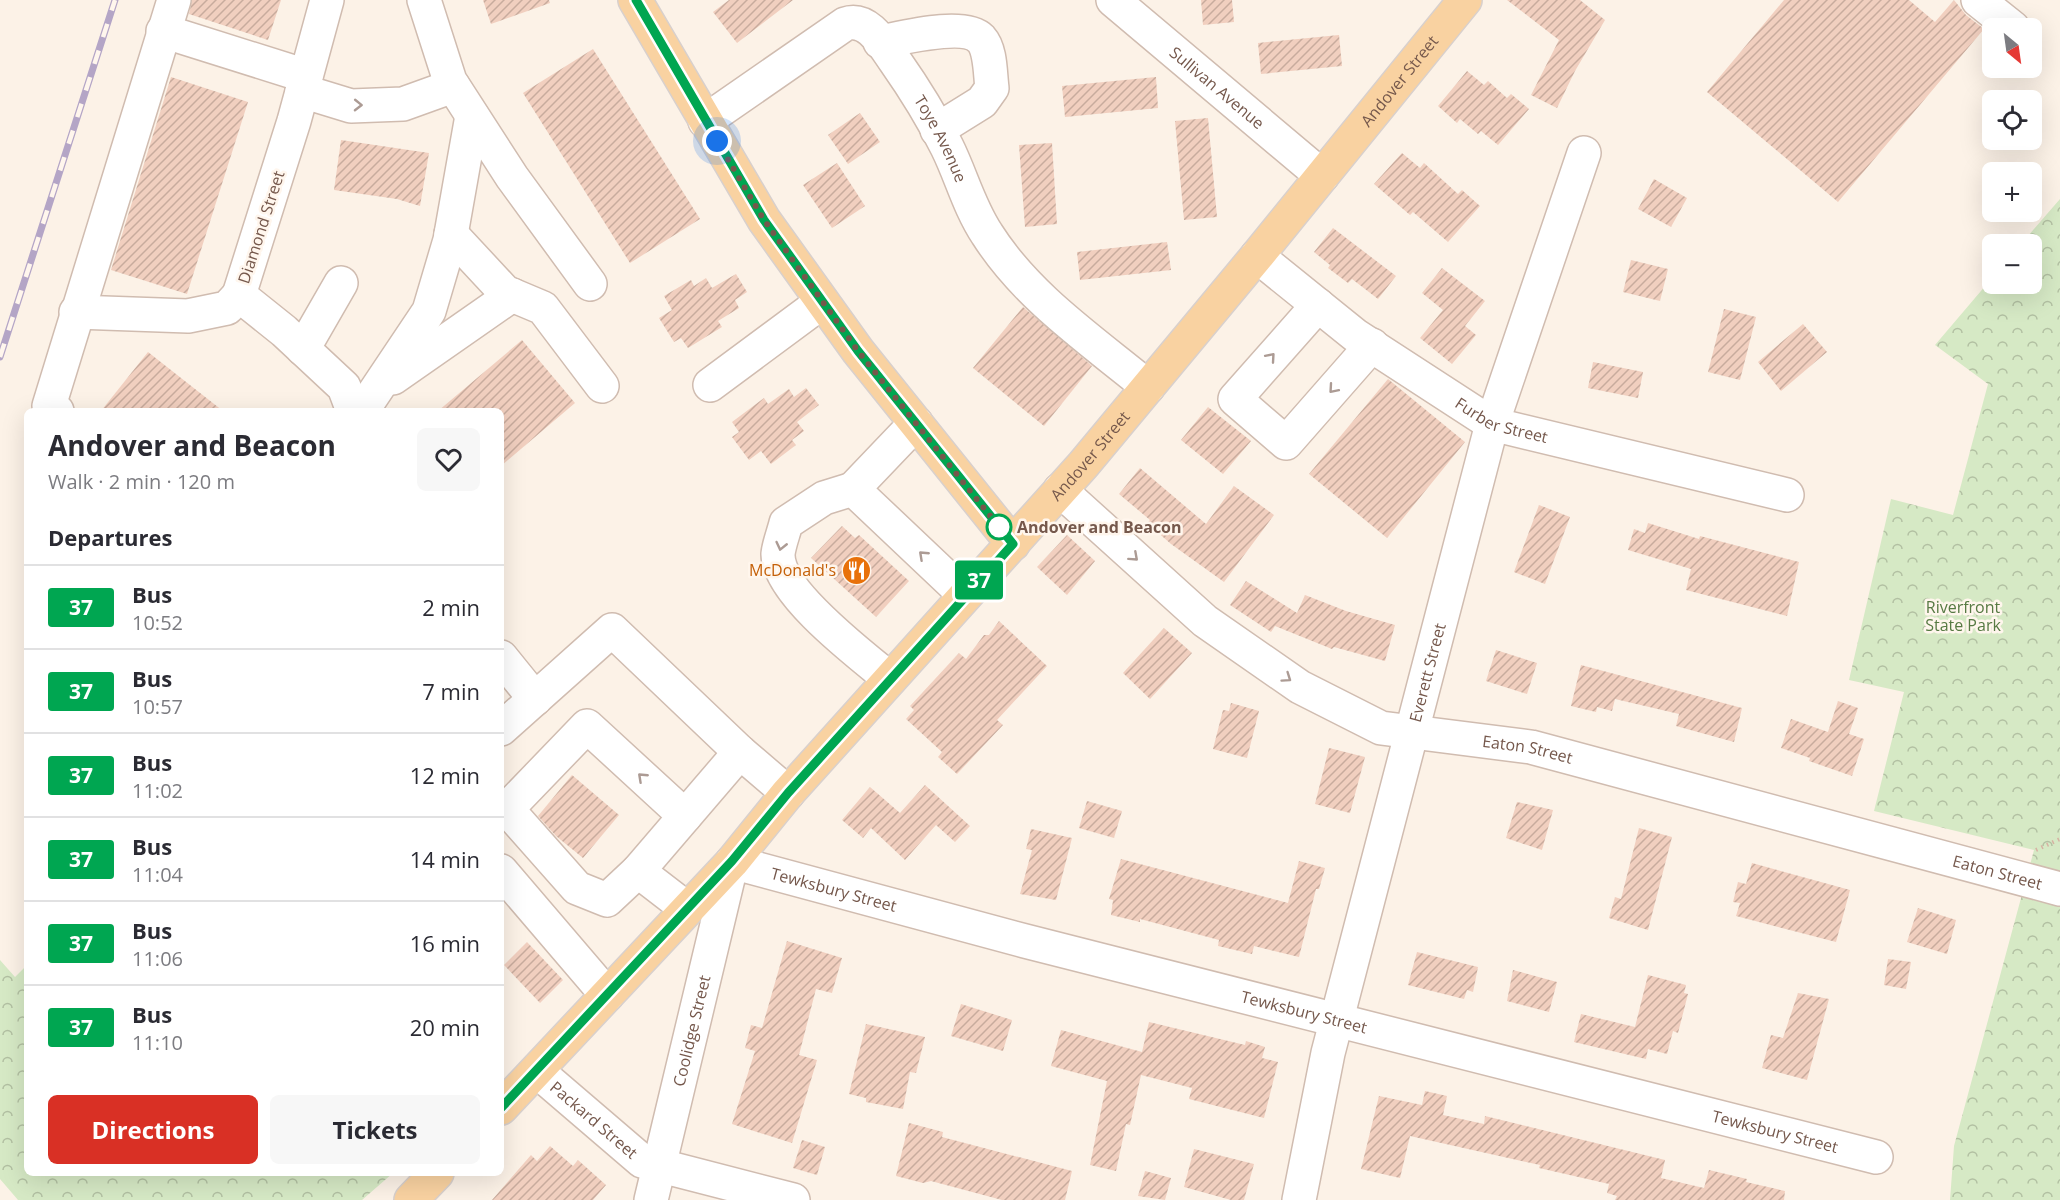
<!DOCTYPE html>
<html lang="en">
<head>
<meta charset="utf-8">
<style>
	:root { --surface:#fff; --page:#f7f7f7; --text:#2b2b33; --muted:#7c7c81; --line:#e1e1e2; --accent:#d93025 }
	body { margin:0; font-family:"Open Sans",sans-serif; background:var(--page); color:var(--text); height:100vh; display:flex; flex-direction:column; font-size:22px; white-space:nowrap }
	* { box-sizing:border-box; margin:0 }
	p { font-size:20px; color:var(--muted) }
	.icon { flex:none; width:33px; height:33px; fill:none; stroke:currentColor; stroke-width:2; stroke-linecap:round; stroke-linejoin:round }
	.map { position:relative; flex:1; overflow:hidden }
	.sheet { position:absolute; left:24px; top:408px; width:480px; height:768px; display:flex; flex-direction:column; background:var(--surface); border-radius:9px; box-shadow:0 6px 24px #0002 }
	.sheet>* { flex:none }
	.badge { padding:0 12px; border-radius:4px; font-size:21px; line-height:39px }
	.needle { width:39px; rotate:151deg }
	.fabs { position:absolute; left:1982px; top:18px; display:grid; gap:12px }
	.fabs a { display:grid; place-items:center; width:60px; height:60px; border-radius:9px; background:var(--surface); box-shadow:0 6px 24px #0002; font-size:30px }
	.you { position:absolute; width:30px; height:30px; margin:-15px; border:4px solid #fff; border-radius:50%; background:#1a73e8; box-shadow:0 0 0 9px #1a73e833 }
	.map>.badge { position:absolute; translate:-50% -50%; box-shadow:0 0 0 3px #fff }
	h2 { padding:0 24px; font-size:22px; line-height:54px }
	.round { display:grid; place-items:center; flex:none; width:63px; height:63px; border-radius:9px; background:var(--page) }
	.head { display:flex; align-items:center; justify-content:space-between; height:102px; padding:0 24px }
	h1 { font-size:28px; font-weight:700; line-height:45px }
	.button { display:flex; gap:12px; margin-top:auto; padding:12px 24px }
	.button a { flex:1; height:69px; border-radius:9px; background:var(--accent); color:#fff; font-size:24px; font-weight:700; line-height:69px; text-align:center }
	.button a+a { background:var(--page); color:var(--text) }
	ul { padding:0; list-style:none }
	li { display:flex; align-items:center; gap:18px; height:84px; padding:0 24px; border-top:2px solid var(--line) }
	li div { flex:1 }
	li b { display:block; font-size:22px }
	li em { font-style:normal }
	li .badge { min-width:66px; font-weight:700; text-align:center }
	.map>svg:first-child { display:block }
</style>
</head>
<body>
<div class="map">
<svg width="2060" height="1200" viewBox="0 0 2060 1200">
	<defs>
		<pattern id="park-crowns" width="20" height="18" patternUnits="userSpaceOnUse" patternTransform="scale(1.5)"><rect width="20" height="18" fill="#d6e9c5"/><path d="M2 6a3 3 0 1 1 6 0M12 15a3 3 0 1 1 6 0" fill="none" stroke="#b2c0a2"/></pattern>
		<pattern id="building-hatch" width="6" height="6" patternUnits="userSpaceOnUse" patternTransform="scale(1.5)"><rect width="6" height="6" fill="#f1cfbf"/><path d="M-1 1l2-2M0 6l6-6M5 7l2-2" fill="none" stroke="#c8ab9d"/></pattern>
	</defs>
	<rect width="100%" height="100%" fill="#fcf2e7"/>
	<g fill="url(#park-crowns)">
		<path d="M2060,199V1200H1950L1954,1146L2034,850L1874,811L1904,692L1849,680L1891,499L1953,515L1988,384L1935,345L1992,278V284H2031V244H2021Z"/>
		<path d="M0,960L15,977L27,965V1173H393L362,1200H18L0,1179Z"/>
	</g>
	<g fill="url(#building-hatch)">
		<path d="M192,0H281L268,40L189,14Z"/>
		<path d="M483,0H549L550,3L491,24Z"/>
		<path d="M729,0H793L737,43L713,12Z"/>
		<path d="M1201,0H1232L1234,22L1203,25Z"/>
		<path d="M1507,0H1580L1605,20L1575,71L1557,108L1531,95L1559,40Z"/>
		<path d="M1784,0H1909L1935,22L1954,0L1966,15L1984,29L1838,202L1707,92Z"/>
		<path d="M1339,35L1342,66L1261,74L1258,43Z"/>
		<path d="M593,49L700,219L630,263L523,93Z"/>
		<path d="M1467,71L1484,85L1488,81L1507,98L1511,94L1529,109L1498,145L1481,131L1478,134L1460,119L1457,123L1438,106Z"/>
		<path d="M171,77L248,102L187,294L111,270Z"/>
		<path d="M1156,77L1158,108L1065,117L1062,86Z"/>
		<path d="M860,113L880,142L848,164L828,135Z"/>
		<path d="M1208,118L1217,217L1184,220L1175,121Z"/>
		<path d="M341,140L429,153L420,206L397,199L334,190Z"/>
		<path d="M1052,143L1057,224L1025,227L1019,145Z"/>
		<path d="M1402,153L1420,168L1424,163L1458,194L1462,190L1480,206L1448,242L1413,212L1410,215L1374,184Z"/>
		<path d="M837,163L865,206L832,228L803,185Z"/>
		<path d="M1654,179L1687,198L1671,227L1638,209Z"/>
		<path d="M1333,228L1396,276L1378,299L1352,279L1348,283L1328,268L1330,265L1314,252Z"/>
		<path d="M1167,242L1171,270L1080,280L1077,252Z"/>
		<path d="M1631,260L1668,269L1660,301L1623,292Z"/>
		<path d="M1442,268L1485,301L1465,326L1476,335L1452,364L1420,338L1443,310L1422,293Z"/>
		<path d="M736,274L747,292L735,300L739,308L718,321L722,327L688,348L681,338L674,342L659,318L672,310L664,296L691,280L694,286L706,278L712,288Z"/>
		<path d="M1023,307L1092,366L1044,426L973,368Z"/>
		<path d="M1724,309L1756,317L1740,380L1708,372Z"/>
		<path d="M1803,324L1827,352L1781,391L1758,362Z"/>
		<path d="M522,340L575,403L501,466V411H438Z"/>
		<path d="M148,352L223,411H101Z"/>
		<path d="M1593,362L1643,372L1638,398L1588,388Z"/>
		<path d="M1388,379L1465,442L1387,538L1309,474Z"/>
		<path d="M806,388L819,405L797,422L804,431L792,440L796,445L771,464L761,451L749,460L732,437L739,432L732,422L764,398L768,404L789,389L794,397Z"/>
		<path d="M1208,407L1251,441L1223,474L1181,440Z"/>
		<path d="M1140,468L1206,524L1234,486L1274,515L1224,582L1171,544L1147,523L1150,520L1119,494Z"/>
		<path d="M1539,505L1570,517L1545,584L1514,572Z"/>
		<path d="M1648,523L1699,539L1700,536L1799,562L1787,616L1686,590L1691,569L1628,550L1634,529L1645,533Z"/>
		<path d="M842,526L855,538L859,535L909,581L876,617L811,558Z"/>
		<path d="M1067,535L1095,561L1067,595L1037,567Z"/>
		<path d="M1246,581L1297,613L1305,595L1346,611L1395,625L1385,661L1334,647L1332,649L1275,626L1271,632L1230,605Z"/>
		<path d="M999,621L1047,666L997,720L1003,725L957,774L938,757L942,752L906,719L914,710L910,706L959,653L966,659L984,635H989Z"/>
		<path d="M1164,628L1192,653L1150,699L1123,673Z"/>
		<path d="M1496,650L1537,663L1527,694L1486,681Z"/>
		<path d="M1581,665L1742,708L1734,742L1676,726L1679,714L1615,699L1612,711L1597,707L1596,712L1571,706Z"/>
		<path d="M1838,701L1858,708L1849,734L1864,739L1852,776L1809,761L1810,758L1781,748L1791,719L1828,732Z"/>
		<path d="M1231,703L1259,711L1247,758L1213,749L1223,710L1229,711Z"/>
		<path d="M1329,748L1365,757L1350,813L1315,804Z"/>
		<path d="M572,775L619,815L583,858L556,836L538,816Z"/>
		<path d="M925,785L970,826L955,842L936,825L905,860L871,828L863,838L842,820L870,787L900,813Z"/>
		<path d="M1087,801L1122,811L1114,838L1079,828Z"/>
		<path d="M1517,802L1553,810L1542,850L1506,838Z"/>
		<path d="M1639,828L1672,837L1648,930L1609,918L1615,897L1621,899Z"/>
		<path d="M1031,829L1072,838L1056,900L1020,894L1032,850L1026,849Z"/>
		<path d="M1121,859L1288,903L1299,861L1325,868L1319,889H1316L1299,957L1254,946L1252,954L1218,946L1219,940L1140,919V922L1111,915L1113,900L1109,899Z"/>
		<path d="M1752,863L1850,890L1836,942L1736,916L1740,903L1733,902L1738,882L1746,884Z"/>
		<path d="M1918,908L1956,920L1947,954L1907,942Z"/>
		<path d="M787,941L842,958L832,993L816,989L799,1055L817,1060L792,1143L732,1124L755,1051L745,1048L751,1025L762,1028Z"/>
		<path d="M527,942L563,980L540,1003L504,965Z"/>
		<path d="M1417,952L1478,967L1473,992L1467,990L1464,999L1408,985Z"/>
		<path d="M1888,959L1911,962L1906,989L1884,985Z"/>
		<path d="M1513,970L1557,982L1549,1012L1507,1001Z"/>
		<path d="M1648,975L1686,985L1684,993L1688,994L1678,1033L1673,1031L1667,1054L1648,1049L1646,1059L1574,1042L1581,1014L1635,1027Z"/>
		<path d="M1798,993L1829,999L1807,1080L1762,1068L1771,1035L1783,1038Z"/>
		<path d="M961,1004L1012,1020L1003,1051L951,1036Z"/>
		<path d="M1149,1022L1245,1045L1246,1041L1265,1047L1262,1058L1278,1062L1264,1118L1189,1099L1192,1088L1141,1075L1130,1125L1126,1124L1116,1171L1090,1165L1107,1081L1051,1066L1061,1030L1142,1052Z"/>
		<path d="M866,1024L925,1037L916,1073L910,1072L903,1109L866,1102V1098L849,1094Z"/>
		<path d="M1425,1091L1447,1096L1443,1115L1484,1124L1485,1116L1665,1160L1661,1178L1704,1188L1709,1170L1747,1179L1746,1182L1785,1191L1784,1200H1615L1617,1196L1607,1193L1609,1184L1539,1168L1540,1165L1410,1136L1400,1178L1361,1169L1379,1096L1422,1105Z"/>
		<path d="M909,1123L943,1132L942,1137L1072,1171L1065,1200H1002L931,1181L923,1183L896,1176Z"/>
		<path d="M802,1140L825,1147L817,1175L793,1168Z"/>
		<path d="M550,1146L573,1166L578,1160L606,1185L593,1200H492L531,1155L537,1161Z"/>
		<path d="M1194,1149L1254,1164L1244,1200H1231L1184,1187Z"/>
		<path d="M1145,1171L1171,1178L1165,1200L1138,1196Z"/>
	</g>
	<g fill="none" stroke-linecap="round" stroke-linejoin="round">
		<defs>
			<g id="minor">
				<path d="M327,0L294,121L239,295L284,331L344,387L353,411"/>
				<path d="M424,0L450,81L512,177L590,284"/>
				<path id="s1" d="M1113,0L1322,176"/>
				<path d="M1978,0L2013,28"/>
				<path d="M163,31L306,76"/>
				<path d="M880,42C902,38 964,22 981,39C991,50 990,74 992,88L982,102L937,130"/>
				<path d="M302,91L351,106L403,104L453,86"/>
				<path id="s2" d="M705,121L845,24C868,16 883,44 895,61C914,88 932,117 947,147C961,175 969,207 987,234C1027,297 1091,340 1148,387"/>
				<path d="M451,234L505,292L543,308L602,386"/>
				<path id="s3" d="M1257,256L1355,335L1492,424L1787,495"/>
				<path d="M1318,305L1235,399L1286,443L1372,345"/>
				<path d="M76,312L188,316L227,308L239,295"/>
				<path d="M303,349L341,283"/>
				<path d="M393,378L512,295"/>
				<path d="M710,385L822,302"/>
				<path d="M57,411L49,406L174,0"/>
				<path d="M362,411L429,311L450,240L472,116"/>
				<path d="M853,489L916,423"/>
				<path id="s4" d="M1060,490L1205,621L1300,687L1381,728L1531,747L2060,889"/>
				<path d="M501,657L535,699"/>
				<path d="M890,679C862,656 777,592 778,554C779,544 784,532 786,523L824,498L853,489L965,595"/>
				<path d="M501,729L612,630L740,752L788,793"/>
				<path d="M685,816L587,726L507,809L577,888L607,900L638,871L686,908"/>
				<path d="M501,871L607,995"/>
				<path d="M638,871L740,752"/>
				<path id="s5" d="M537,1071L642,1161L793,1200"/>
				<path id="s6" d="M651,1200L732,862L1025,941L1876,1157"/>
				<path id="s7" d="M1299,1200L1328,1053L1492,424L1584,153"/>
			</g>
			<g id="major">
				<path d="M635,0L764,220L858,351L1013,544"/>
				<path id="s8" d="M501,1108L732,862L788,793L1083,465L1257,256L1465,0"/>
				<path d="M411,1200L437,1173"/>
			</g>
		</defs>
		<use href="#minor" stroke="#d0bcb0" stroke-width="36"/>
		<use href="#major" stroke="#d8d0cd" stroke-width="36"/>
		<path stroke="#d6b2a2" stroke-width="4" stroke-dasharray="1.5 4.5" stroke-linecap="butt" d="M2036,850L2060,839"/>
		<use href="#minor" stroke="#fff" stroke-width="33"/>
		<use href="#major" stroke="#f9d2a1" stroke-width="33"/>
		<defs>
			<path id="rail" d="M0,357L115,0"/>
		</defs>
		<use href="#rail" stroke="#b4a5c6" stroke-width="7"/>
		<use href="#rail" stroke="#fff6ed" stroke-width="4.5" stroke-dasharray="14" stroke-linecap="butt"/>
	</g>
	<defs><path id="oneway-chevron" d="M-2-3.5L2.5 0L-2 3.5" fill="none" stroke-width="1.6" stroke-linecap="round" stroke-linejoin="round" transform="scale(1.5)"/></defs>
	<g stroke="#ac9b94">
		<use href="#oneway-chevron" transform="translate(358 105) rotate(1)"/>
		<use href="#oneway-chevron" transform="translate(1271 357) rotate(-49)"/>
		<use href="#oneway-chevron" transform="translate(1333 389) rotate(131)"/>
		<use href="#oneway-chevron" transform="translate(781 546) rotate(103)"/>
		<use href="#oneway-chevron" transform="translate(923 555) rotate(-137)"/>
		<use href="#oneway-chevron" transform="translate(1134 557) rotate(42)"/>
		<use href="#oneway-chevron" transform="translate(1287 678) rotate(35)"/>
		<use href="#oneway-chevron" transform="translate(642 777) rotate(-137)"/>
	</g>
	<g fill="none" stroke-linecap="round" stroke-linejoin="round">
		<defs>
			<path id="line" d="M501,1108L732,861L788,793L1013,544L858,351L764,220L636,0"/>
		</defs>
		<use href="#line" stroke="#fff" stroke-width="14"/>
		<use href="#line" stroke="#00a651" stroke-width="9"/>
		<path stroke="#75584c" stroke-width="6" stroke-dasharray="0 10.8" d="M717,141L764,220L858,351L999,527"/>
	</g>
	<defs>
		<symbol id="restaurant-disc" viewBox="-11 -11 22 22"><circle r="9.5" fill="#e8710a" stroke="#fff6ed"/><path d="M-5-6h1v4h1v-4h1v4h1v-4h1v5L-1.5 .5V6h-2V.5L-5-1ZM5-6V6H3V1.5H1.5Q1.5-4 5-6Z" fill="#fff"/></symbol>
	</defs>
	<g fill-rule="evenodd">
		<use href="#restaurant-disc" x="840" y="554" width="33" height="33"/>
	</g>
	<circle fill="#fff" stroke="#00a651" stroke-width="3" cx="999" cy="527" r="12"/>
	<g text-anchor="middle" dominant-baseline="central" stroke-width="5" stroke-linejoin="round" paint-order="stroke">
		<g font-size="16" fill="#75584c" stroke="#fff6ed">
			<text stroke="none"><textPath href="#s8" startOffset="1365">Andover Street</textPath></text>
			<text stroke="none"><textPath href="#s1" startOffset="136">Sullivan Avenue</textPath></text>
			<text stroke="none"><textPath href="#s2" startOffset="328">Toye Avenue</textPath></text>
			<text transform="translate(261 227) rotate(-72)">Diamond Street</text>
			<text stroke="none"><textPath href="#s3" startOffset="297">Furber Street</textPath></text>
			<text stroke="none"><textPath href="#s8" startOffset="879">Andover Street</textPath></text>
			<text stroke="none"><textPath href="#s7" startOffset="543">Everett Street</textPath></text>
			<text stroke="none"><textPath href="#s4" startOffset="550">Eaton Street</textPath></text>
			<text stroke="none"><textPath href="#s4" startOffset="1036">Eaton Street</textPath></text>
			<text stroke="none"><textPath href="#s6" startOffset="453">Tewksbury Street</textPath></text>
			<text stroke="none"><textPath href="#s6" startOffset="939">Tewksbury Street</textPath></text>
			<text stroke="none"><textPath href="#s6" startOffset="174">Coolidge Street</textPath></text>
			<text stroke="none"><textPath href="#s5" startOffset="75">Packard Street</textPath></text>
			<text stroke="none"><textPath href="#s6" startOffset="1425">Tewksbury Street</textPath></text>
		</g>
		<g font-size="16" font-weight="bold" fill="#75584c" stroke="#fff6ed" text-anchor="start">
			<text x="1017" y="527">Andover and Beacon</text>
		</g>
		<g font-size="16" fill="#c56008" stroke="#fff6ed" text-anchor="end">
			<text x="836" y="570">McDonald's</text>
		</g>
		<g font-size="16" fill="#577a43" stroke="#fff6ed">
			<text x="1963" y="607">Riverfront<tspan x="1963" dy="18">State Park</tspan></text>
		</g>
	</g>
</svg>
<div class="fabs">
<a><svg class="needle" viewBox="-14 -14 28 28"><path d="M0-13l5 13h-10z" fill="#e53935"/><path d="M0 13l5-13h-10z" fill="#7c7c81"/></svg></a>
<a><svg class="icon" aria-label="locate" viewBox="0 0 24 24"><circle cx="12" cy="12" r="6"/><path d="M12 2v4M12 18v4M2 12h4M18 12h4"/></svg></a>
<a>+</a>
<a>−</a>
</div>
<div class="you" style="left:717px;top:141px"></div>
<b class="badge" style="left:979px;top:580px;background:#00a651;color:#fff">37</b>
<section class="sheet">
<div class="head"><div><h1>Andover and Beacon</h1><p>Walk · 2 min · 120 m</p></div><a class="round"><svg class="icon" aria-label="heart" viewBox="0 0 24 24"><path d="M12 20l-8-8c-3-5 5-10 8-4 3-6 11-1 8 4z"/></svg></a></div>
<h2>Departures</h2>
<ul>
<li><span class="badge" style="background:#00a651;color:#fff">37</span><div><b>Bus</b><p>10:52</p></div><em>2 min</em></li>
<li><span class="badge" style="background:#00a651;color:#fff">37</span><div><b>Bus</b><p>10:57</p></div><em>7 min</em></li>
<li><span class="badge" style="background:#00a651;color:#fff">37</span><div><b>Bus</b><p>11:02</p></div><em>12 min</em></li>
<li><span class="badge" style="background:#00a651;color:#fff">37</span><div><b>Bus</b><p>11:04</p></div><em>14 min</em></li>
<li><span class="badge" style="background:#00a651;color:#fff">37</span><div><b>Bus</b><p>11:06</p></div><em>16 min</em></li>
<li><span class="badge" style="background:#00a651;color:#fff">37</span><div><b>Bus</b><p>11:10</p></div><em>20 min</em></li>
</ul>
<div class="button"><a>Directions</a><a>Tickets</a></div>
</section>
</div>
</body>
</html>
